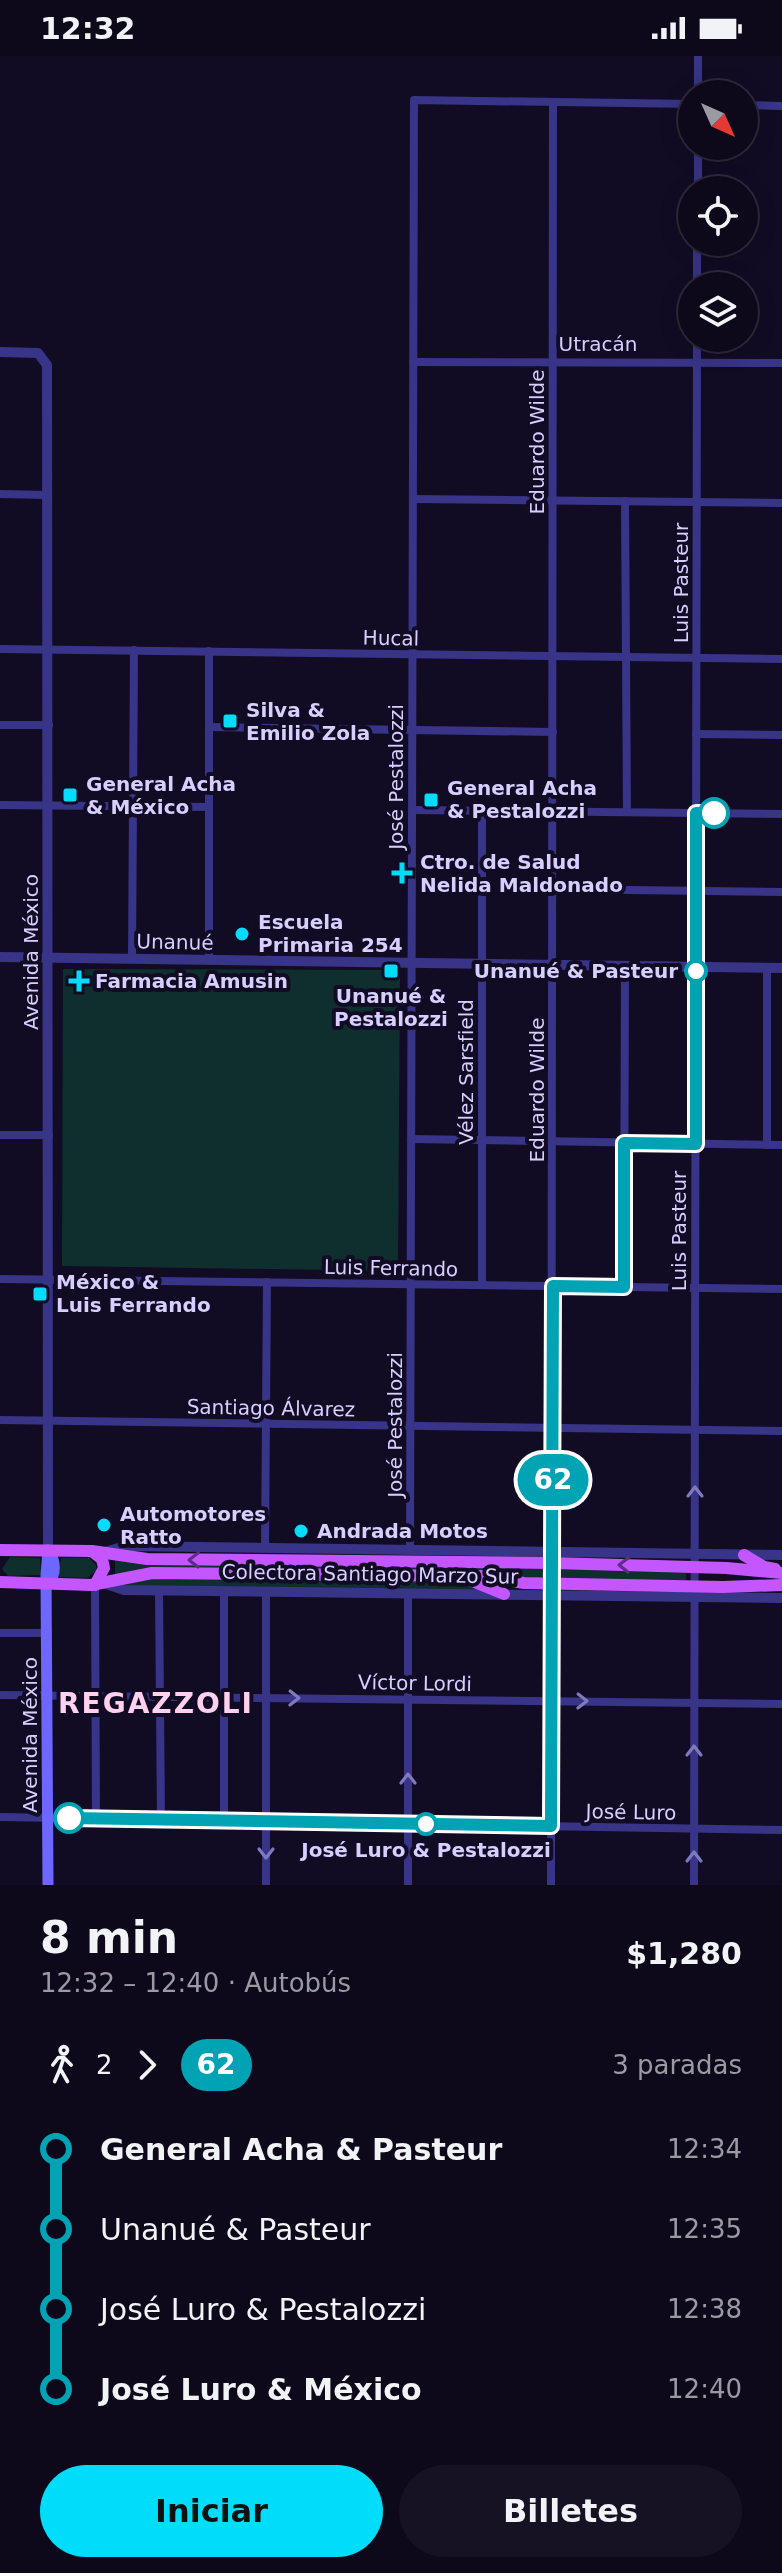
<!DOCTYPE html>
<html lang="es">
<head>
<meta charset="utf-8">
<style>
	:root { --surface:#0d091b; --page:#161224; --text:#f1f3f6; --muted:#9a9aa3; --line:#2d2a3a; --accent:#00ddfa }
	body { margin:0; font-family:"DejaVu Sans",sans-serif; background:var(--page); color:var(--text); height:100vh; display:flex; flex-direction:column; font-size:30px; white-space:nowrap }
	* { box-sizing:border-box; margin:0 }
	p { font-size:26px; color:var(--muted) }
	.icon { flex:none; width:44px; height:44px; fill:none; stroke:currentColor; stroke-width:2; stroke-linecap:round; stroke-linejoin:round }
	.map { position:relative; height:1829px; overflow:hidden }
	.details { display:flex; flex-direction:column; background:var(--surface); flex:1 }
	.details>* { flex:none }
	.badge { padding:0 16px; border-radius:26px; font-size:28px; line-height:52px }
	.needle { width:52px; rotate:135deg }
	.fabs { position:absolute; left:678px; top:24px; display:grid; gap:16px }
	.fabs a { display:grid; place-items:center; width:80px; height:80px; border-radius:50%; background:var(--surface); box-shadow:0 4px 20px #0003,0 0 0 2px var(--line); font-size:40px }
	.map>.badge { position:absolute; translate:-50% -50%; box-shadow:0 0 0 4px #fff }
	.legs { display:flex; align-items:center; gap:12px; height:88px; padding:0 40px; font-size:26px }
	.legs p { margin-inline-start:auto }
	.overview { display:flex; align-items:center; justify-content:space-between; height:136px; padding:0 40px }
	h1 { font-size:44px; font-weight:800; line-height:60px }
	.cta { display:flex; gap:16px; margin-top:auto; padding:16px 40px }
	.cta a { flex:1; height:92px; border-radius:48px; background:var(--accent); color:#111; font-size:32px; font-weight:800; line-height:92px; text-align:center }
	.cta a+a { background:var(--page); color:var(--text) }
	ul { padding:0 40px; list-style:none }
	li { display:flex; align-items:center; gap:28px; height:80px; font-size:30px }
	li i { display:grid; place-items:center; width:12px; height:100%; margin:0 10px; background:currentColor }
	li i::after { content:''; width:20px; height:20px; margin:-10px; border:6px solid; border-radius:50%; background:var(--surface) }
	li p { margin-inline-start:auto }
	li:first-child i { background:linear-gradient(#0000 50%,currentColor 0) }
	li:last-child i { background:linear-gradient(currentColor 50%,#0000 0) }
	.status { display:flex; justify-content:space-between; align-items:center; height:56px; padding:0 40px; background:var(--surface); direction:ltr }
	.status svg { height:22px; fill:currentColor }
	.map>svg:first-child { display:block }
</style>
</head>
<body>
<div class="status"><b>12:32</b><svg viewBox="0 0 49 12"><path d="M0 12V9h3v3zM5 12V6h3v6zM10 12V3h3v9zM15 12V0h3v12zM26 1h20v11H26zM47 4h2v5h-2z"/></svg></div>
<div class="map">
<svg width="782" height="1829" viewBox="0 0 782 1829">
	<rect width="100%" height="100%" fill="#110c24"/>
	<g fill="#0f2e2e">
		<path d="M63,913L400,914L398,1215L62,1210Z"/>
		<path d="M10,1501L40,1502L41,1519L8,1520L2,1513Z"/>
		<path d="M61,1502H89L96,1509V1515L87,1522L59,1521Z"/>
		<path d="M115,1503L545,1513V1521L115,1519Z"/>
		<path d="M561,1513L686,1517V1525L561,1522Z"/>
		<path d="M142,1522L405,1523L476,1527L491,1534L121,1530Z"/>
	</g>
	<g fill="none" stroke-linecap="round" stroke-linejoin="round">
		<g stroke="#383487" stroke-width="8">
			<path d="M698,38V0"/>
			<path d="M744,49L782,50"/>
			<path d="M698,134V90"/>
			<path d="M697,230V186"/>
			<path d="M413,306L782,307"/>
			<path d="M0,438L48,439"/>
			<path d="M413,443L782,447"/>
			<path d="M625,445L627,756"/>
			<path d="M0,593L782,603"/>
			<path d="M209,595V904"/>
			<path d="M0,669H49"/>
			<path d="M209,671L553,676"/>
			<path d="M696,678L782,679"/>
			<path d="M0,749L209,751"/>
			<path d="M412,754L782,758"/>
			<path d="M553,833L782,836"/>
			<path d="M132,903L134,594"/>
			<path d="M767,912V1089"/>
			<path d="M0,1079H49"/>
			<path d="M411,1083L782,1089"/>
			<path d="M0,1223L782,1233"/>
			<path d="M482,1229V754"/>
			<path d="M624,1231L625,910"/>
			<path d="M0,1364L782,1375"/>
			<path d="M265,1492L267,1226"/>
			<path d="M410,1494L414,44L692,48"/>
			<path d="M95,1529L96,1763"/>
			<path d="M159,1534L161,1764"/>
			<path d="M0,1577H48"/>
			<path d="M0,1639L782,1648"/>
			<path d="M0,1761L782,1774"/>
			<path d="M224,1765V1535"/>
			<path d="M266,1829V1536"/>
			<path d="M408,1829V1537"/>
			<path d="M551,1829L553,46"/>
			<path d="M694,1829L697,282"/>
		</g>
		<g stroke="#383487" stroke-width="10">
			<path d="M0,296L38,297L47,309L48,1494"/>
			<path d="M0,901L782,912"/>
			<path d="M105,1496L125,1490L782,1499"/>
			<path d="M103,1527L124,1534L782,1542"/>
		</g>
		<g stroke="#6d66ff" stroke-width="11">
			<path d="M48,1528C57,1518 56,1504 48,1494"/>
			<path d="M48,1829L46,1519L48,1494"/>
		</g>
		<g stroke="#c356ff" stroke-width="12">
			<path d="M0,1494L92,1495L147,1503L552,1507L726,1512L782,1517"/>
			<path d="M93,1496L102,1503L104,1512L95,1529"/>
			<path d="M744,1499L764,1511L775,1513"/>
			<path d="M472,1525L504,1538"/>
			<path d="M0,1526L91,1529L152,1517L481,1520L524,1527L723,1531L782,1529"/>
		</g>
	</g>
	<defs><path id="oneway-chevron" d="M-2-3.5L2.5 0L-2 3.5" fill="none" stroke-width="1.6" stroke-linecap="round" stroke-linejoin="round" transform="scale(2)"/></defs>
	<g stroke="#7f7abd">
		<use href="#oneway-chevron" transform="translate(695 1436) rotate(-90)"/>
		<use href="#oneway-chevron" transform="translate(294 1642) rotate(1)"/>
		<use href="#oneway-chevron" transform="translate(582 1645) rotate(1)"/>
		<use href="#oneway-chevron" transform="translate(694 1695) rotate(-90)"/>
		<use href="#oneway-chevron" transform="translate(408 1723) rotate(-90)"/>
		<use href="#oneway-chevron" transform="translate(266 1797) rotate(90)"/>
		<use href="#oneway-chevron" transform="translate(694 1801) rotate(-90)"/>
	</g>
	<g stroke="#612d87">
		<use href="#oneway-chevron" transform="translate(194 1504) rotate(-179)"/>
		<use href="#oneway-chevron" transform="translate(624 1509) rotate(-179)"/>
	</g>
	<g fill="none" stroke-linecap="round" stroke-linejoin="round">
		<defs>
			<path id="line-1" d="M69,1762L551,1770L553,1230L624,1231V1087L696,1088V757H714"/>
		</defs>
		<use href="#line-1" stroke="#fff" stroke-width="18"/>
		<use href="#line-1" stroke="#00a3b4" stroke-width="12"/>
	</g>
	<g fill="#00ddfa" stroke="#110c24" stroke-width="3">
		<rect x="222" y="657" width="16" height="16" rx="4"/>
		<rect x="62" y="731" width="16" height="16" rx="4"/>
		<rect x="423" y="736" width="16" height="16" rx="4"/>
		<path d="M398 805h8v8h8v8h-8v8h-8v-8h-8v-8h8z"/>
		<circle cx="242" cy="878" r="8"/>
		<rect x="383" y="907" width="16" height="16" rx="4"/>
		<path d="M75 913h8v8h8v8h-8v8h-8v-8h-8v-8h8z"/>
		<rect x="32" y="1230" width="16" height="16" rx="4"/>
		<circle cx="104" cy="1469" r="8"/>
		<circle cx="301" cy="1475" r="8"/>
	</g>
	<g fill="#fff" stroke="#00a3b4" stroke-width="4">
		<circle cx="714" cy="757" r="14"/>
		<circle cx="696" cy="915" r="10"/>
		<circle cx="69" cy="1762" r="14"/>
		<circle cx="426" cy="1768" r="10"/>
	</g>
	<g text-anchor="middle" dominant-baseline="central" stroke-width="8" stroke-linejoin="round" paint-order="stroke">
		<g font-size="20" fill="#d6cfff" stroke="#110c24">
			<text x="598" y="288">Utracán</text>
			<text transform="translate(537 386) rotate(-90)">Eduardo Wilde</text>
			<text transform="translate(681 527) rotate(-90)">Luis Pasteur</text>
			<text transform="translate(391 582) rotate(1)">Hucal</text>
			<text transform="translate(396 721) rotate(-90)">José Pestalozzi</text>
			<text transform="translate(175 886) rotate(1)">Unanué</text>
			<text transform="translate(31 896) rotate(-90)">Avenida México</text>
			<text transform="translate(466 1016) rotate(-90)">Vélez Sarsfield</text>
			<text transform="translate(537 1034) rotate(-90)">Eduardo Wilde</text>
			<text transform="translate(679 1175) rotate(-90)">Luis Pasteur</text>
			<text transform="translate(391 1212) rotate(1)">Luis Ferrando</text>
			<text transform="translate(271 1352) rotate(1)">Santiago Álvarez</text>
			<text transform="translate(395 1369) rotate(-90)">José Pestalozzi</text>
			<text transform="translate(370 1518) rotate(1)">Colectora Santiago Marzo Sur</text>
			<text transform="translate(415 1627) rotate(1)">Víctor Lordi</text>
			<text transform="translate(30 1679) rotate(-90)">Avenida México</text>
			<text transform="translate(631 1756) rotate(1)">José Luro</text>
		</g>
		<g font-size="20" font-weight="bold" fill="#d6cfff" stroke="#110c24" text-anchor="start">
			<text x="246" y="654">Silva &amp;<tspan x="246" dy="23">Emilio Zola</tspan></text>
			<text x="86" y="728">General Acha<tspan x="86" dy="23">&amp; México</tspan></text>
			<text x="447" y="732">General Acha<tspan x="447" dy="23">&amp; Pestalozzi</tspan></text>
			<text x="420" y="806">Ctro. de Salud<tspan x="420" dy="23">Nelida Maldonado</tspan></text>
			<text x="258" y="866">Escuela<tspan x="258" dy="23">Primaria 254</tspan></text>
			<text x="95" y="925">Farmacia Amusin</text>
			<text x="391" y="940" text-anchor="middle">Unanué &amp;<tspan x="391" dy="23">Pestalozzi</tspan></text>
			<text x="56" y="1226">México &amp;<tspan x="56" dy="23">Luis Ferrando</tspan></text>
			<text x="120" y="1458">Automotores<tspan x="120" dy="23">Ratto</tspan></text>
			<text x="317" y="1475">Andrada Motos</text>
		</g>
		<g font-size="20" font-weight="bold" fill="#d6cfff" stroke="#110c24" text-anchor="end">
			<text x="678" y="915">Unanué &amp; Pasteur</text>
			<text x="426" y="1794" text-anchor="middle">José Luro &amp; Pestalozzi</text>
		</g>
		<g font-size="28" font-weight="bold" letter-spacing="2" fill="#ffd1ee" stroke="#110c24">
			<text x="156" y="1647">REGAZZOLI</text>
		</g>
	</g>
</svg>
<div class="fabs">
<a><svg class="needle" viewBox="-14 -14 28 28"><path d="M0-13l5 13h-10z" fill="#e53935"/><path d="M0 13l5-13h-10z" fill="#9a9aa3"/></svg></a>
<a><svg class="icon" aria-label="locate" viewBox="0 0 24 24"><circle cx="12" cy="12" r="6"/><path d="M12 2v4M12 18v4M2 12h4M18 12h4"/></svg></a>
<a><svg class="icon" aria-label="layers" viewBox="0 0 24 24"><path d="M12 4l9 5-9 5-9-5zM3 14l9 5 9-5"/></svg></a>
</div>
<b class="badge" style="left:553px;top:1424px;background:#00a3b4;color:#fff">62</b>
</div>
<section class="details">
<div class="overview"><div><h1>8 min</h1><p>12:32 – 12:40 · Autobús</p></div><b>$1,280</b></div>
<div class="legs"><svg class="icon" aria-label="walk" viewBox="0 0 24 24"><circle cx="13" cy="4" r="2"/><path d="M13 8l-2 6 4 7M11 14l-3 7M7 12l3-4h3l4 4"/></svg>2<svg class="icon" aria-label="forward" viewBox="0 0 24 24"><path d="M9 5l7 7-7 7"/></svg><b class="badge" style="background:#00a3b4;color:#fff">62</b><p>3 paradas</p></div>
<ul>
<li><i style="color:#00a3b4"></i><b>General Acha &amp; Pasteur</b><p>12:34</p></li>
<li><i style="color:#00a3b4"></i><span>Unanué &amp; Pasteur</span><p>12:35</p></li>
<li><i style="color:#00a3b4"></i><span>José Luro &amp; Pestalozzi</span><p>12:38</p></li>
<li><i style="color:#00a3b4"></i><b>José Luro &amp; México</b><p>12:40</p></li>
</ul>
<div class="cta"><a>Iniciar</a><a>Billetes</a></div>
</section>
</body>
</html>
